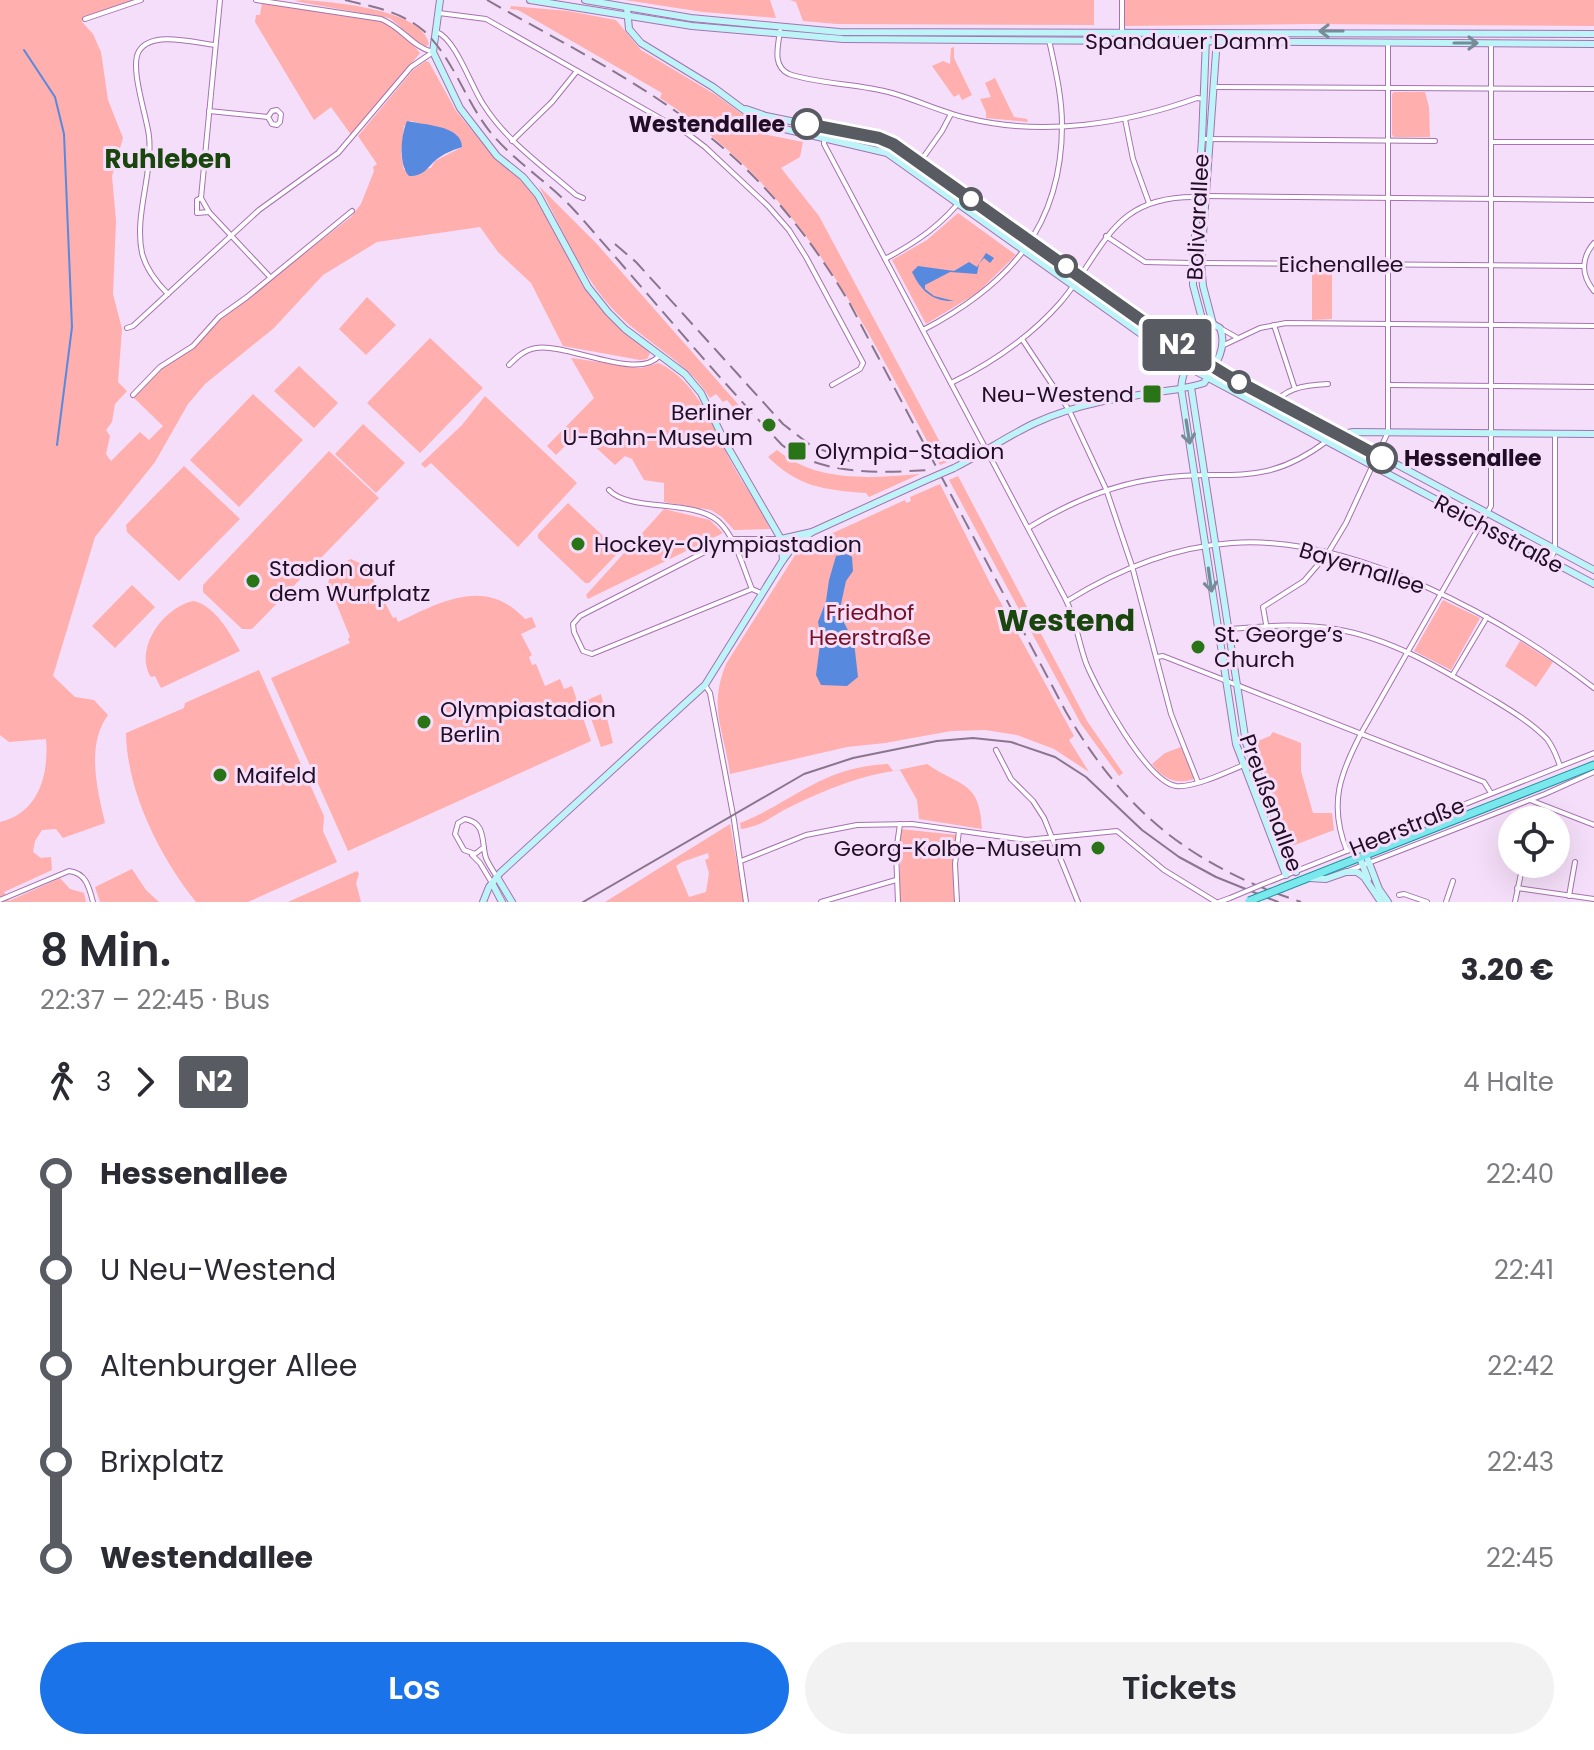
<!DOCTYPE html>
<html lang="de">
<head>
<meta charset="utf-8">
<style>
	:root { --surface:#fff; --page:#f2f2f3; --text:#2b2b33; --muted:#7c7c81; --accent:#1a73e8 }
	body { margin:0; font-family:Poppins,sans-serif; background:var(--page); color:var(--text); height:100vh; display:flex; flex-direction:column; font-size:30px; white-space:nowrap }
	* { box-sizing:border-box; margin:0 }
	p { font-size:26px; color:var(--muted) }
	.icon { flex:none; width:44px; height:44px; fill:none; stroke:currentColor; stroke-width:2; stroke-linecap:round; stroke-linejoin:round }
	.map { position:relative; height:902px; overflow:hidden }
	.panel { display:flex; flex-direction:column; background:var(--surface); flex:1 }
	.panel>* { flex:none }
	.badge { padding:0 16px; border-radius:6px; font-size:28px; line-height:52px }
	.controls { position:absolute; left:1498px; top:806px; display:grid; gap:16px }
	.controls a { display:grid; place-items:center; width:72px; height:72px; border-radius:50%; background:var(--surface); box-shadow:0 8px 32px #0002; font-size:40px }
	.map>.badge { position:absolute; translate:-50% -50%; box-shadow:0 0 0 4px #fff }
	.legs { display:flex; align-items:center; gap:12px; height:88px; padding:0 40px; font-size:26px }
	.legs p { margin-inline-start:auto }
	.overview { display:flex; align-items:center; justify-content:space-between; height:136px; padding:0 40px }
	h1 { font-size:44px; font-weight:600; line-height:60px }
	.button { display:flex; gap:16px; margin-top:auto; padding:16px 40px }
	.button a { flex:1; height:92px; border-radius:48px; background:var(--accent); color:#fff; font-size:32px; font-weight:600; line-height:92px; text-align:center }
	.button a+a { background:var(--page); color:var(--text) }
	ul { padding:0 40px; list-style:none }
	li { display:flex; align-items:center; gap:28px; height:96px; font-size:30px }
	li i { display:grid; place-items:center; width:12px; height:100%; margin:0 10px; background:currentColor }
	li i::after { content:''; width:20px; height:20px; margin:-10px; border:6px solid; border-radius:50%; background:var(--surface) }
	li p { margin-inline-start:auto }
	li:first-child i { background:linear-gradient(#0000 50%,currentColor 0) }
	li:last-child i { background:linear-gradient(currentColor 50%,#0000 0) }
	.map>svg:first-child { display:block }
</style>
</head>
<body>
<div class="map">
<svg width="1594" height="902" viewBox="0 0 1594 902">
	<rect width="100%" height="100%" fill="#f5def9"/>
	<g fill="#feafae" fill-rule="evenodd">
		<path d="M0,0H136L83,19L82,22L93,34L101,52L108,100L123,138L112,176L116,221L113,294L122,329L118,382L127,391L115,404L112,422L106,430L110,436L106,454L111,461L140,432L149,440L163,426L132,396L163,366L190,351L222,317L351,217L361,204L374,171L373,167L377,164L358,136L413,70L426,61L429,62L456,111L494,157L521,179L540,204L588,292L605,313L650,353L647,359L640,360L563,346L531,283L498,252L480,227L377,242L323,275L274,328L205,384L188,404L155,462L95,537L53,676L75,697L94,700L108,715C86,745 97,789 105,823L63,838L56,829L42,830L35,841L33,852L41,858L51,857L52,870L4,892L9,901L60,878L70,889L84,893L86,902H0V822C39,813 49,774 46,739L9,742L0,735ZM411,121L457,135L462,147L435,161L431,168L404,170L401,154L404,126Z"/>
		<path d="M303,0C332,2 423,9 429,44L426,47C415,44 402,26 389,18L294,1Z"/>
		<path d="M625,0H770L776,18L703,12Z"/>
		<path d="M790,0H1094V25L837,24L803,21L796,2Z"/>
		<path d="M1122,0H1594V26L1311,24L1122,26Z"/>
		<path d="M262,3L370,19L388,24L404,35L420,53L352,136L331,107L314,120L255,22L256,15H260Z"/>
		<path d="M511,6L568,11L616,20L641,50L716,95L761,128L763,134L803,142L800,157L781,168L819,216L950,461L940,465C861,319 804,192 660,98L662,93L518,10L510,9Z"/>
		<path d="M954,47V58L972,95L962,100L959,94L954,97L932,66L943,61L950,64L951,48Z"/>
		<path d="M995,78L1014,117L1027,119L1028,122L986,118V112L980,99L991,97L985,83Z"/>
		<path d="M1394,92H1425L1429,107L1430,137H1394L1392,135V94Z"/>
		<path d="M539,186L596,243L751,419L746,423L727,400L723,402L716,394L710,398C686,359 641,341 611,307C580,273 561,226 539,186Z"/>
		<path d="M958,213L1016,255L977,293L926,324L892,260L927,240Z"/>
		<path d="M1312,268H1332V319L1312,320Z"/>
		<path d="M367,297L396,325L366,355L339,329Z"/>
		<path d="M430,338L483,388L420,453L367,403Z"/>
		<path d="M571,358L641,368L659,363C701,384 713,431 735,469C746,489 761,508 770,529L734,530L722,517L711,510L664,502V483L644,480L632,459L625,456L615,465L579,432L556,455L547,446L594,398Z"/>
		<path d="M299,366L338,403L314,428L274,391Z"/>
		<path d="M253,394L303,440L239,507L190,460Z"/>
		<path d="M485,396L577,483L518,547L431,463L425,468L421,464L462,425Z"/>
		<path d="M363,424L405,463L376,493L335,454Z"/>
		<path d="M777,450C817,483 871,478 920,474L869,497L866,493C825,490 798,487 768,457Z"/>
		<path d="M329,451L379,498L252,629H242L203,592V585Z"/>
		<path d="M184,466L240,519L179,581L127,532L126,525Z"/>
		<path d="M958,476L1087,721L1123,773L1119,776L1081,724L949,480Z"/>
		<path d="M940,484L990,583L1074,736L1069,740L1089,772L1054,749L1017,735L985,730L951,731L885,743L847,747L730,774C724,729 708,709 726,664L797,552L809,544L905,500L906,503L911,501L910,497Z"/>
		<path d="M568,503L618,550L617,554L589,583H585L538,538V534Z"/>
		<path d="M664,509L710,520L723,533L588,599L586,595Z"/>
		<path d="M351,559L366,566L393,618L396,617L398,622C441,602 485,576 525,619L532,617L536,627L521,634L532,655L529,657L532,665L536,664L545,686L560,679L564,689L572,686L591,741L348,851L271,678L350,643L348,639L350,637L328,583L333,567Z"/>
		<path d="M132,585L155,607L115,648L92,626Z"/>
		<path d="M1443,600L1480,618L1451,670L1414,651Z"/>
		<path d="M194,601C215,606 230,633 240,651L161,688L155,676L151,677C133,648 165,606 194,601Z"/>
		<path d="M1520,641L1553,662L1536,687L1505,666Z"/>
		<path d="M259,670L324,816L323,831L337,862L248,902H196C160,857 127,792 126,733L184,708L185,703Z"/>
		<path d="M601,694L613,743L601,747L585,701Z"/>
		<path d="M1273,732L1301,743V771L1313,813H1332L1334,830L1292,846L1253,743L1270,736Z"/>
		<path d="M1181,747L1194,779C1176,785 1163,779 1152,764L1165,753Z"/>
		<path d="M888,764L893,771L927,764C960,787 980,780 982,829L919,819L917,800L900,770C862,775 826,789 792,806C771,816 765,825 741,829L740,823C795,801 821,767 888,764Z"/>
		<path d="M730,824L744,902H605ZM708,853L709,858L705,860L709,873L706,892L689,897L676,866L682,862Z"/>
		<path d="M900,829L957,835L956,902H900Z"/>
		<path d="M132,869L146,890L159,902H100L95,887Z"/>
		<path d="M357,871L359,874L356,883L361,902H288Z"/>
	</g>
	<g fill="#5789de">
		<path d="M407,121C423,125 462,125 462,147C453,150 445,153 437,159C426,168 425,176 409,176C398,163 401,135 407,121Z"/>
		<path d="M986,253L994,258L990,263L984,258L979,264L977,274L950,272L925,285V289L934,296L954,301C933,302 921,291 912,272L918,266L954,271L969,262L977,267Z"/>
		<path d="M847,554L852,557L853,571L846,581L839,613L854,642L858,677L847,686L821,685L816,675L821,637L818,622L826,601L829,580L836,556Z"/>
	</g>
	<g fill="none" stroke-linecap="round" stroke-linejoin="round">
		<path stroke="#5789de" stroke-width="2" d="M24,50L55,97L64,134L72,327L57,445"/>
		<defs>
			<g id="street">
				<path d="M256,0L381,19C403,28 412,47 433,52"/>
				<path d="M1122,0V40"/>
				<path d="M439,13L486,19L688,134L705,147L768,206L789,230L806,257L863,363L860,369L832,385"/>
				<path d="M85,19L141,0"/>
				<path d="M780,31C778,47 772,66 789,74C822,85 858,83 892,93C917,100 941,112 967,118C1043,137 1125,124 1197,98L1204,99"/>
				<path d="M437,32C456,40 471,86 483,104C507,142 543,166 576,195L583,198"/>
				<path d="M1213,87L1594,89"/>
				<path d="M209,111L268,117L272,111L277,110L281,114L280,122L277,125L272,124L268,117"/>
				<path d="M1125,119L1133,159L1149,203"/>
				<path d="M825,128L824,144L1065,598C1076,619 1078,641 1086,663C1097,690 1147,782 1176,786C1196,788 1233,769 1253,761"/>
				<path d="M1202,139L1435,141"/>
				<path d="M512,141L552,102L577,71"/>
				<path d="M1491,142H1594"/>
				<path d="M920,162L942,131L951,114"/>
				<path d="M1206,196L1594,200"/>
				<path d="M201,198L209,212L270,277"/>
				<path d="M209,212L197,213V200L201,198L220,0"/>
				<path d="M1106,236L1145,262L1192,263"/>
				<path d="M1594,243C1581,258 1581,275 1594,291"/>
				<path d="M885,259C917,242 943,224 965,195"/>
				<path d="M1201,263L1584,266"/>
				<path d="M168,294C156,282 146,269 142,253C134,215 153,174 149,136C147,117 129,67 139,51C152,30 195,43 215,45"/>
				<path d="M1274,325L1295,389"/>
				<path d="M127,328L133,326L259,210L338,153L411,67L433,52"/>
				<path d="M1220,328L1236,337"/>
				<path d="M923,330C1009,285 1062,227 1062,125C1062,96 1055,68 1049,40"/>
				<path d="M1022,339L1069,410L1106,489L1132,566L1171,714L1198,782"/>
				<path d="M1224,345L1260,328L1286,323L1594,326"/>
				<path d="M509,365C517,357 524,350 536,348C567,343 638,381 659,356"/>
				<path d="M951,383C992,363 1030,337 1060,303C1106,249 1111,195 1198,197"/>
				<path d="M1388,385L1594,387"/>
				<path d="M133,395L160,367L193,346L219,317L247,297L352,211"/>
				<path d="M1270,410C1282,388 1304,385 1328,384"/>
				<path d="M609,490C629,512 693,499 718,521C736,537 743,568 752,589L761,593"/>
				<path d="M1028,528C1070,502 1112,484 1161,478C1230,469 1263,489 1327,441"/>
				<path d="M1550,560L1555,550V434"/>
				<path d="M752,589L592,654L583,651L574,632L573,624L580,616L730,539H781"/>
				<path d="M1067,601C1117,570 1172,547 1232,543C1351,534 1502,617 1594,688"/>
				<path d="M1266,624L1263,607L1304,581L1328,553L1346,523L1388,432V42"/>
				<path d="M1218,630C1258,627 1294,622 1335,629C1391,638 1443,670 1492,699C1510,710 1532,723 1547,739C1553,747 1557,757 1560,766"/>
				<path d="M1157,657L1163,656L1484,782L1491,793"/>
				<path d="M1452,676L1487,617"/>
				<path d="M705,685L710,693L734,820L746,902"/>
				<path d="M996,750L1011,779L1033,801L1044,818L1078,902"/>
				<path d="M1530,800L1594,825"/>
				<path d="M484,847L475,854L464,850L455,834L458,823L465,819C487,823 481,843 486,858C489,865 493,871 497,877"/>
				<path d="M1347,851C1328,804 1340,773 1363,730L1491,506V43"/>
				<path d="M472,855L480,863L492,883"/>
				<path d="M741,861L806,835L857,825L912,824L1026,840L1117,831L1164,870L1216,902"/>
				<path d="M1348,871L1545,794L1594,772"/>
				<path d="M1261,885L1594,753"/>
				<path d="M1517,888L1594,899"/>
				<path d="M1399,895L1404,894L1427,902"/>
				<path d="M1569,896L1575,862"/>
				<path d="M0,900L69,871C86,873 89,887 93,902"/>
				<path d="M821,902L896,880"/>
				<path d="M898,902L896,852L900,824"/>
				<path d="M957,902L955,864L959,831"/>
				<path d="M1219,902L1230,898"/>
				<path d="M1446,902L1453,881"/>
				<path d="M1515,902L1523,864"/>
			</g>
			<g id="secondary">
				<path d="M440,0L433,52L460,108L497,156L523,177L538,195L588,287L608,312L625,329L685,374L701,393L726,444L781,539L783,560"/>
				<path d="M530,0L692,26L843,39L1594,44"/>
				<path d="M585,0L691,18L839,32L1594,34"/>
				<path d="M627,8L629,29L641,43L713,87L763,124L887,153L1186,366L1594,584"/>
				<path d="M746,109L766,116L888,141L1198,358L1594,570"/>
				<path d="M1213,324L1203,286L1201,263L1217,38"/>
				<path d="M1206,334L1193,285V263L1202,139L1206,39"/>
				<path d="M1191,387L1246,743L1296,872"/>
				<path d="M1337,435L1353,432L1594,434"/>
				<path d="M954,468C982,454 1007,436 1035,423C1081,402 1129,396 1179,389C1187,387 1195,386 1204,383C1215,366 1228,348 1220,328L1213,324C1197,341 1183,366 1181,388L1236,744L1286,875"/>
				<path d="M781,539L812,532L924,481"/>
				<path d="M1366,855L1379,889L1388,902"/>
				<path d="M1360,858L1368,879"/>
				<path d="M497,877L512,902"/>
				<path d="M1309,878L1326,879L1346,872H1357L1364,877L1381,902"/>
				<path d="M492,883L502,902"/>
				<path d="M483,902L489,887L500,873L705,685L783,560L792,548L812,532"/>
			</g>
			<path id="primary" d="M1282,888L1594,765"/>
		</defs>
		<use href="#street" stroke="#a672b2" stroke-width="6"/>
		<use href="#secondary" stroke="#a672b2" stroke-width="8"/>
		<use href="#primary" stroke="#2192a0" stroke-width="9"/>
		<use href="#street" stroke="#fff" stroke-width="4"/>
		<use href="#secondary" stroke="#bcf4f7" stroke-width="6"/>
		<use href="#primary" stroke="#7ae9ee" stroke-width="7"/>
		<path stroke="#8a748e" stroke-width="2" d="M583,902L804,774L853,758L937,741L973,738L1011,742L1055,757L1086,777L1142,830L1179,857L1216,877L1278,902"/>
		<g stroke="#8a748e" stroke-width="2" stroke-dasharray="16 8" stroke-linecap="butt">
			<path d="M345,0C373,7 401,11 424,31C454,59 465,101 491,133C516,163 550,183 576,212C645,290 711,370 782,445C823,476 880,473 928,470"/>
			<path d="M487,0C575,50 668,95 742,165C785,206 820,253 850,304L1066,712C1125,813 1191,865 1301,902"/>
			<path d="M615,244L636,262L783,424L810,445L850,461"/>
		</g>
		<defs>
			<path id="street-bridge" d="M1230,898L1261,885"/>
			<path id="secondary-bridge" d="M924,481L954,468"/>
			<path id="primary-bridge" d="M1249,901L1282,888"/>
		</defs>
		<use href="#street-bridge" stroke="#a672b2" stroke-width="6" stroke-linecap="butt"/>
		<use href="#secondary-bridge" stroke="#a672b2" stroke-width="8" stroke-linecap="butt"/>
		<use href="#primary-bridge" stroke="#2192a0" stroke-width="9" stroke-linecap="butt"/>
		<use href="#street-bridge" stroke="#fff" stroke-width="4"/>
		<use href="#secondary-bridge" stroke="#bcf4f7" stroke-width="6"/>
		<use href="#primary-bridge" stroke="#7ae9ee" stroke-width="7"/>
	</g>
	<defs><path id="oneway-shaft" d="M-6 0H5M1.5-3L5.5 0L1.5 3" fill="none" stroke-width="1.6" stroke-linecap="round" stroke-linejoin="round" transform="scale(2)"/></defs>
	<g stroke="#768c98">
		<use href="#oneway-shaft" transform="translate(1331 31) rotate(-180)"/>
		<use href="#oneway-shaft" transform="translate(1466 43)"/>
		<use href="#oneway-shaft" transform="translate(1188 432) rotate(81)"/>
		<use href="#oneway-shaft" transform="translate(1210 580) rotate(82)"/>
	</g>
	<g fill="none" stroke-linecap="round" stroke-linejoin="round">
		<defs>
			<path id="line-1" d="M807,124L879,138L893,144L1166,338L1228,376L1382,458"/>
		</defs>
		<use href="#line-1" stroke="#fff" stroke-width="18"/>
		<use href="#line-1" stroke="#595b62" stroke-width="12"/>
	</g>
	<g fill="#fff" stroke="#595b62" stroke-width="4">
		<circle cx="807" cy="124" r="14"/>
		<circle cx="971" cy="199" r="10"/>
		<circle cx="1066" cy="266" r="10"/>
		<circle cx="1239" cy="382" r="10"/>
		<circle cx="1382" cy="458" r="14"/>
	</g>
	<g fill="#2a7418" stroke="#f5def9" stroke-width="3">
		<rect x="1142" y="384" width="20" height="20" rx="4"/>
		<circle cx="769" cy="425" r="8"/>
		<rect x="787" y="441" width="20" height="20" rx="4"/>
		<circle cx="578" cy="544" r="8"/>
		<circle cx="253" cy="581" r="8"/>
		<circle cx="1198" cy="647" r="8"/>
		<circle cx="424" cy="722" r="8"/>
		<circle cx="220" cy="775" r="8"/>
		<circle cx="1098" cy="848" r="8"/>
	</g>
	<g text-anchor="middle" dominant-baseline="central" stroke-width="6" stroke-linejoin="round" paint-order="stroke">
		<g font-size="22" fill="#210d25" stroke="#f5def9">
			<text x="1187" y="41">Spandauer Damm</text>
			<text transform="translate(1198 217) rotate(-87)">Bolivarallee</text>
			<text x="1341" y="264">Eichenallee</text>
			<text transform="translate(1499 534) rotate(28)">Reichsstraße</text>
			<text transform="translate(1362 568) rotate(17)">Bayernallee</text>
			<text transform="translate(1271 803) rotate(70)">Preußenallee</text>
			<text transform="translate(1407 827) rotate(-22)">Heerstraße</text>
		</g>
		<g font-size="22" font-weight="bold" fill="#210d25" stroke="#f5def9" text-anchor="end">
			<text x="785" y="124">Westendallee</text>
			<text x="1404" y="458" text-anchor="start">Hessenallee</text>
		</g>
		<g font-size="22" fill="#210d25" stroke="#f5def9" text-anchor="start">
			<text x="1134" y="394" text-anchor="end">Neu-Westend</text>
			<text x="753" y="412" text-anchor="end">Berliner<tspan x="753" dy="25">U-Bahn-Museum</tspan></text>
			<text x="815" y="451">Olympia-Stadion</text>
			<text x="594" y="544">Hockey-Olympiastadion</text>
			<text x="269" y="568">Stadion auf<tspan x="269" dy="25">dem Wurfplatz</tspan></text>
			<text x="1214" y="634">St. George’s<tspan x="1214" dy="25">Church</tspan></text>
			<text x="440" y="709">Olympiastadion<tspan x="440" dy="25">Berlin</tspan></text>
			<text x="236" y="775">Maifeld</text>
			<text x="1082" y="848" text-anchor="end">Georg-Kolbe-Museum</text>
		</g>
		<g font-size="22" fill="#760f1f" stroke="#f5def9">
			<text x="870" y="612">Friedhof<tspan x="870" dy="25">Heerstraße</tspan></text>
		</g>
		<g font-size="26" font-weight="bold" fill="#18460d" stroke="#f5def9">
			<text x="168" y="159">Ruhleben</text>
		</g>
		<g font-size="30" font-weight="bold" fill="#18460d" stroke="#f5def9">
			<text x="1066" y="620">Westend</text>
		</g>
	</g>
</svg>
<div class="controls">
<a><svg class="icon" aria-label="locate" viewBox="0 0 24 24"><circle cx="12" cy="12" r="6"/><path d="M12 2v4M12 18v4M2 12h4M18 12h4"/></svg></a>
</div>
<b class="badge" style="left:1177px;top:345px;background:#595b62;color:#fff">N2</b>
</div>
<section class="panel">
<div class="overview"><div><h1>8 Min.</h1><p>22:37 – 22:45 · Bus</p></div><b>3.20 €</b></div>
<div class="legs"><svg class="icon" aria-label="walk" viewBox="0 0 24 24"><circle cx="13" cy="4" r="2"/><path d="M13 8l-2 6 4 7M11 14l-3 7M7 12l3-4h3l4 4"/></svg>3<svg class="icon" aria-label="forward" viewBox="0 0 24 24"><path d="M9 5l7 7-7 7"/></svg><b class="badge" style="background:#595b62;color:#fff">N2</b><p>4 Halte</p></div>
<ul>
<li><i style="color:#595b62"></i><b>Hessenallee</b><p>22:40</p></li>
<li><i style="color:#595b62"></i><span>U Neu-Westend</span><p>22:41</p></li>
<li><i style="color:#595b62"></i><span>Altenburger Allee</span><p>22:42</p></li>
<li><i style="color:#595b62"></i><span>Brixplatz</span><p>22:43</p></li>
<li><i style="color:#595b62"></i><b>Westendallee</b><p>22:45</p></li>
</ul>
<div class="button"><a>Los</a><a>Tickets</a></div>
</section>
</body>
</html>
